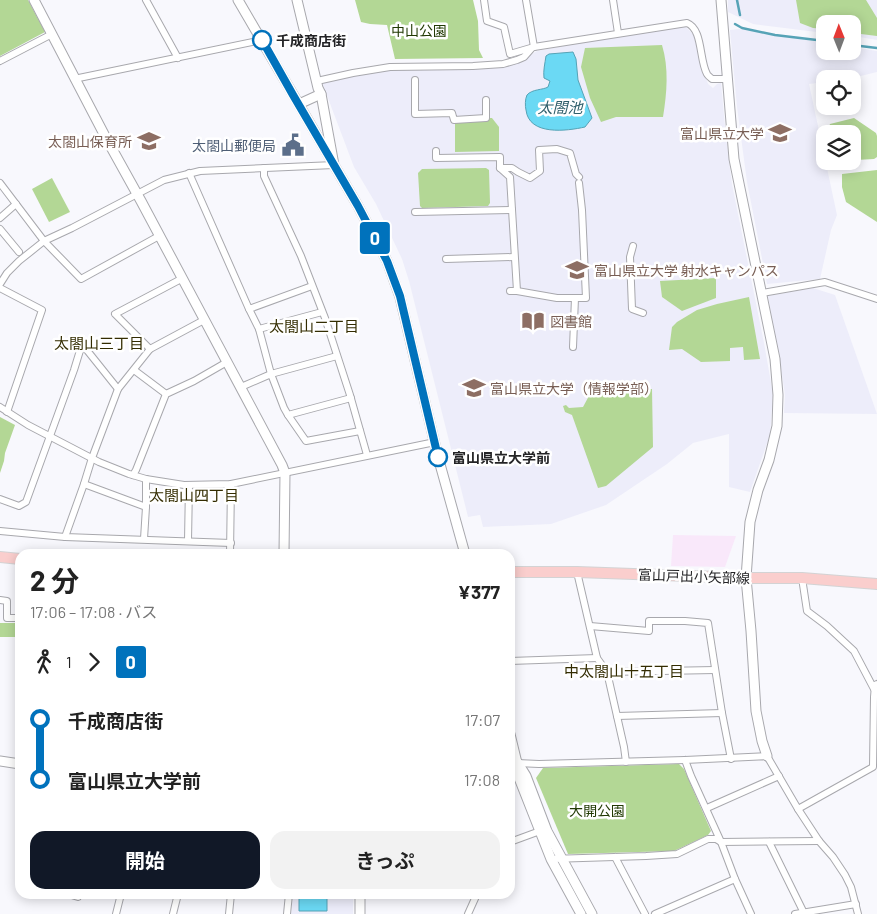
<!DOCTYPE html>
<html lang="ja">
<head>
<meta charset="utf-8">
<style>
	:root { --surface:#fff; --page:#f2f2f2; --text:#222; --muted:#767676; --accent:#111827 }
	body { margin:0; font-family:Barlow,"Noto Sans JP",sans-serif; background:var(--page); color:var(--text); height:100vh; display:flex; flex-direction:column; font-size:19px; white-space:nowrap }
	* { box-sizing:border-box; margin:0 }
	p { font-size:16px; color:var(--muted) }
	.icon { flex:none; width:28px; height:28px; fill:none; stroke:currentColor; stroke-width:2; stroke-linecap:round; stroke-linejoin:round }
	.map { position:relative; flex:1; overflow:hidden }
	.details { position:absolute; left:15px; top:549px; width:500px; height:350px; display:flex; flex-direction:column; background:var(--surface); border-radius:15px; box-shadow:0 2px 12px #0003 }
	.details>* { flex:none }
	.badge { padding:0 10px; border-radius:4px; font-size:18px; line-height:32px }
	.needle { width:32px; rotate:359deg }
	.buttons { position:absolute; left:816px; top:15px; display:grid; gap:10px }
	.buttons a { display:grid; place-items:center; width:45px; height:45px; border-radius:10px; background:var(--surface); box-shadow:0 2px 12px #0003; font-size:25px }
	.map>.badge { position:absolute; translate:-50% -50%; box-shadow:0 0 0 2px #fff }
	.legs { display:flex; align-items:center; gap:8px; height:55px; padding:0 15px; font-size:16px }
	.legs p { margin-inline-start:auto }
	.overview { display:flex; align-items:center; justify-content:space-between; height:85px; padding:0 15px }
	h1 { font-size:28px; font-weight:700; line-height:38px }
	.primary-button { display:flex; gap:10px; margin-top:auto; padding:10px 15px }
	.primary-button a { flex:1; height:58px; border-radius:15px; background:var(--accent); color:#fff; font-size:20px; font-weight:700; line-height:58px; text-align:center }
	.primary-button a+a { background:var(--page); color:var(--text) }
	ul { padding:0 15px; list-style:none }
	li { display:flex; align-items:center; gap:18px; height:60px; font-size:19px }
	li i { display:grid; place-items:center; width:8px; height:100%; margin:0 6px; background:currentColor }
	li i::after { content:''; width:12px; height:12px; margin:-6px; border:4px solid; border-radius:50%; background:var(--surface) }
	li p { margin-inline-start:auto }
	li:first-child i { background:linear-gradient(#0000 50%,currentColor 0) }
	li:last-child i { background:linear-gradient(currentColor 50%,#0000 0) }
	.map>svg:first-child { display:block }
</style>
</head>
<body>
<div class="map">
<svg width="877" height="914" viewBox="0 0 877 914">
	<rect width="100%" height="100%" fill="#f8f8fd"/>
	<path fill="#f9e8fa" d="M673,535L736,536L725,567L671,566Z"/>
	<g fill="#ededfa">
		<path d="M728,0H877V40L853,36L852,24H825V33L753,24L728,12Z"/>
		<path d="M686,27L693,34L708,84L713,88L717,84L721,83L726,137L732,184L764,343L773,394L770,435L750,492L729,487V434L693,443L667,464L606,505L551,524L483,527L480,515L468,517L409,281L402,259L376,204L354,167L323,85L324,82L339,78L392,70L518,62L537,51L617,36Z"/>
		<path d="M739,29L825,43V51H852L853,47L877,51V72L857,77L847,79H825V82L809,84L837,215L831,230L820,279L767,284L747,182L737,107L730,30Z"/>
		<path d="M813,288L835,295L877,414L784,413L785,395L781,368L768,296Z"/>
		<path d="M293,894H353V914H291Z"/>
	</g>
	<g fill="#b3d795">
		<path d="M0,0H28L45,32L0,56Z"/>
		<path d="M355,0H473L478,21L479,50L483,58L395,59L387,25L370,24L361,22Z"/>
		<path d="M796,0H866L877,18V36L853,33L852,24H825V29L813,28L800,23Z"/>
		<path d="M662,45C669,68 667,93 663,117H616L601,122L590,98L581,67L585,48Z"/>
		<path d="M455,118H492L499,127V151L455,152Z"/>
		<path d="M854,118L876,133L877,136V157L874,159L856,160L842,166L835,161H852V134H826L830,124Z"/>
		<path d="M486,168L489,170L490,203L488,206L422,208L420,206L418,173L422,169Z"/>
		<path d="M877,170V222L846,202L842,187V174Z"/>
		<path d="M52,178L70,212L49,222L32,189Z"/>
		<path d="M716,278V298L682,311L662,297L660,281Z"/>
		<path d="M749,297L760,359L744,360L743,347L730,348V361L701,362L682,349L669,350L672,327L677,322L697,310L717,304Z"/>
		<path d="M634,389L637,390L641,389H652L653,447L606,486L598,488L572,415L565,412L563,406L566,405L569,408L583,407L590,394L588,392L592,390V392Z"/>
		<path d="M0,417L15,425L5,453L4,461L0,473Z"/>
		<rect x="0" y="623" width="20" height="14"/>
		<path d="M679,764L684,769L711,831L708,835L674,851L568,854L536,778L543,768Z"/>
	</g>
	<g fill="#6bd9f4" stroke="#56a3b6">
		<path d="M573,52L576,59L578,80L592,118L585,127C567,131 529,136 526,110C525,106 525,99 527,95C532,89 543,90 548,87L550,81L544,78C543,71 545,63 546,56L549,54Z"/>
		<path d="M310,894H327V911H299V895Z"/>
	</g>
	<g fill="none" stroke-linecap="round" stroke-linejoin="round">
		<g stroke="#56a3b6" stroke-width="2.5">
			<path d="M737,0L740,15"/>
			<path d="M735,24L742,28L775,35L825,41"/>
			<path d="M852,45L877,48"/>
		</g>
		<defs>
			<g id="street">
				<path d="M146,0L178,58"/>
				<path d="M484,0L487,21L504,27L510,54L534,47L687,23C703,29 699,60 707,74C707,75 711,78 712,79H727"/>
				<path d="M526,0L534,47"/>
				<path d="M613,0L618,33"/>
				<path d="M0,61L52,34"/>
				<path d="M74,79L262,40"/>
				<path d="M415,80V114L452,113L454,120L486,118V100"/>
				<path d="M317,81L353,73L390,67L473,66L503,64L517,60L524,57L531,49"/>
				<path d="M436,151V158L500,157V168H512L518,172L530,178L540,171L539,150L557,149L570,153L576,174L579,177"/>
				<path d="M264,168V176L301,256L325,318L350,395L367,455"/>
				<path d="M500,168L510,177L517,291"/>
				<path d="M189,173L249,309L312,286"/>
				<path d="M0,183L44,241L81,279L159,236"/>
				<path d="M415,212L512,210"/>
				<path d="M0,218L16,204"/>
				<path d="M0,229L19,252"/>
				<path d="M633,246L630,257L632,309L643,313"/>
				<path d="M446,259L514,257"/>
				<path d="M183,278L115,314L150,349L204,320"/>
				<path d="M0,284L7,273L19,261L44,241L72,228L164,180L200,171L334,165"/>
				<path d="M0,288L42,310L7,412"/>
				<path d="M510,291H517L557,298H575"/>
				<path d="M762,293L825,282L877,299"/>
				<path d="M249,309L259,329L271,374L337,356"/>
				<path d="M259,329L322,312"/>
				<path d="M82,344L118,389L150,349"/>
				<path d="M573,347L575,298H586L582,210L579,183"/>
				<path d="M134,370L166,394"/>
				<path d="M241,387L271,374L284,408L288,415L351,398"/>
				<path d="M118,389L92,458L84,484L146,507V479"/>
				<path d="M0,407L28,425L99,462L129,474L146,479L184,485L231,484L435,442"/>
				<path d="M288,415L306,441L360,431"/>
				<path d="M133,475L136,470L166,394L194,381L227,362"/>
				<path d="M0,499L19,506L26,502L74,370L82,344"/>
				<path d="M0,531L65,537L231,543"/>
				<path d="M65,537L84,484"/>
				<path d="M144,539L146,507"/>
				<path d="M188,541L189,485"/>
				<path d="M230,554L231,484"/>
				<path d="M577,572L597,658L607,672L624,747L626,762"/>
				<path d="M802,578L807,611L827,626L854,651L874,689"/>
				<path d="M0,600L7,601V618H20"/>
				<path d="M590,626L649,631V621H685L708,623L722,713L731,759"/>
				<path d="M510,661L597,658"/>
				<path d="M607,672L715,670"/>
				<path d="M617,716L722,713"/>
				<path d="M685,760L691,776L721,842L735,879L751,914"/>
				<path d="M517,763L539,764L685,760L767,756L798,809L819,841L833,857L845,875L851,887L858,914"/>
				<path d="M707,808L779,776"/>
				<path d="M798,809L873,767L874,697L875,685L877,684"/>
				<path d="M510,842L540,831"/>
				<path d="M769,842L804,913"/>
				<path d="M615,857L645,914"/>
				<path d="M551,859L646,856L677,854L708,839H716L721,842L819,841"/>
				<path d="M68,894L78,897"/>
				<path d="M116,914L121,894"/>
				<path d="M173,914L178,894"/>
				<path d="M229,914L231,894"/>
				<path d="M287,914L289,894"/>
				<path d="M468,914L477,894"/>
				<path d="M655,914L735,879"/>
				<path d="M795,914L856,904"/>
			</g>
			<g id="secondary">
				<path d="M34,0L106,138L141,201L282,465L285,473L284,554"/>
				<path d="M238,0L330,158"/>
				<path d="M297,0L318,88L321,94L334,165L358,206L387,261L400,297L438,457L465,554"/>
				<path d="M721,0L734,159L775,359L778,395L777,426L769,460L758,490L750,522L746,578L751,631L756,711L762,741L767,756"/>
				<path d="M299,104L321,94"/>
				<path d="M510,734L517,763L519,778L551,859L581,914"/>
				<path d="M0,761L20,764"/>
				<path d="M518,763L526,776L547,831L592,914"/>
				<path d="M360,894V914"/>
			</g>
			<g id="primary">
				<path d="M0,557L20,559"/>
				<path d="M510,572H577L746,578H802L877,584"/>
			</g>
		</defs>
		<use href="#street" stroke="#a8a8ad" stroke-width="8"/>
		<use href="#secondary" stroke="#a8a8ad" stroke-width="11"/>
		<use href="#primary" stroke="#d3d3d4" stroke-width="12"/>
		<use href="#street" stroke="#fff" stroke-width="6"/>
		<use href="#secondary" stroke="#fff" stroke-width="9"/>
		<use href="#primary" stroke="#facecd" stroke-width="10"/>
	</g>
	<g fill="none" stroke-linecap="round" stroke-linejoin="round">
		<defs>
			<path id="line-1" d="M262,40L293,95L358,206L387,261L400,296L438,457"/>
		</defs>
		<use href="#line-1" stroke="#fff" stroke-width="11"/>
		<use href="#line-1" stroke="#0072bc" stroke-width="8"/>
	</g>
	<defs>
		<symbol id="university-bare" viewBox="-9 -9 18 18"><path d="M0-5L7-2L0 1L-7-2ZM-4 1L0 2.5L4 1V4Q0 6-4 4Z" fill="#8d6e63" stroke="#fff" stroke-width="2.5" paint-order="stroke"/></symbol>
		<symbol id="school-bare" viewBox="-9 -9 18 18"><path d="M0-5L7-2L0 1L-7-2ZM-4 1L0 2.5L4 1V4Q0 6-4 4Z" fill="#8d6e63" stroke="#fff" stroke-width="2.5" paint-order="stroke"/></symbol>
		<symbol id="civic-bare" viewBox="-9 -9 18 18"><path d="M-.6-6.5H3V-4.5H.6V-3L4-1V1h2V6H-6V1h2V-1L-.6-3ZM-1.2 2.5V6h2.4V2.5Z" fill="#5c6f8a" stroke="#fff" stroke-width="2.5" paint-order="stroke"/></symbol>
		<symbol id="library-bare" viewBox="-9 -9 18 18"><path d="M-6-4Q-3-5.5-.7-3.5V5Q-3 3-6 4ZM6-4Q3-5.5 .7-3.5V5Q3 3 6 4Z" fill="#8d6e63" stroke="#fff" stroke-width="2.5" paint-order="stroke"/></symbol>
	</defs>
	<g fill-rule="evenodd">
		<use href="#university-bare" x="764" y="117" width="32" height="32"/>
		<use href="#school-bare" x="133" y="125" width="32" height="32"/>
		<use href="#civic-bare" x="277" y="129" width="32" height="32"/>
		<use href="#university-bare" x="561" y="254" width="32" height="32"/>
		<use href="#library-bare" x="517" y="305" width="32" height="32"/>
		<use href="#university-bare" x="458" y="372" width="32" height="32"/>
	</g>
	<g fill="#fff" stroke="#0072bc" stroke-width="2.5">
		<circle cx="262" cy="40" r="9"/>
		<circle cx="438" cy="457" r="9"/>
	</g>
	<g text-anchor="middle" dominant-baseline="central" stroke-width="5" stroke-linejoin="round" paint-order="stroke">
		<g font-size="14" fill="#223a04" stroke="#fff">
			<text x="419" y="30">中山公園</text>
			<text x="597" y="810">大開公園</text>
		</g>
		<g font-size="14" font-weight="bold" fill="#242426" stroke="#fff" text-anchor="start">
			<text x="276" y="40">千成商店街</text>
			<text x="452" y="457">富山県立大学前</text>
		</g>
		<g font-size="14" fill="#785e54" stroke="#fff" text-anchor="start">
			<text x="764" y="133" text-anchor="end">富山県立大学</text>
			<text x="132" y="141" text-anchor="end">太閤山保育所</text>
			<text x="594" y="270">富山県立大学 射水キャンパス</text>
			<text x="550" y="321">図書館</text>
			<text x="490" y="388">富山県立大学（情報学部）</text>
		</g>
		<g font-size="14" fill="#4e5e75" stroke="#fff" text-anchor="end">
			<text x="276" y="145">太閤山郵便局</text>
		</g>
		<g font-size="14" fill="#242426" stroke="#fff">
			<text transform="translate(694 576) rotate(2)">富山戸出小矢部線</text>
		</g>
		<g font-size="15" font-style="italic" fill="#2f5e6a" stroke="#fff">
			<text x="560" y="107">太閤池</text>
		</g>
		<g font-size="15" fill="#332c01" stroke="#fff">
			<text x="314" y="326">太閤山二丁目</text>
			<text x="99" y="343">太閤山三丁目</text>
			<text x="194" y="495">太閤山四丁目</text>
			<text x="624" y="671">中太閤山十五丁目</text>
		</g>
	</g>
</svg>
<div class="buttons">
<a><svg class="needle" viewBox="-14 -14 28 28"><path d="M0-13l5 13h-10z" fill="#e53935"/><path d="M0 13l5-13h-10z" fill="#767676"/></svg></a>
<a><svg class="icon" aria-label="locate" viewBox="0 0 24 24"><circle cx="12" cy="12" r="6"/><path d="M12 2v4M12 18v4M2 12h4M18 12h4"/></svg></a>
<a><svg class="icon" aria-label="layers" viewBox="0 0 24 24"><path d="M12 4l9 5-9 5-9-5zM3 14l9 5 9-5"/></svg></a>
</div>
<b class="badge" style="left:375px;top:238px;background:#0072bc;color:#fff">0</b>
<section class="details">
<div class="overview"><div><h1>2 分</h1><p>17:06 – 17:08 · バス</p></div><b>¥377</b></div>
<div class="legs"><svg class="icon" aria-label="walk" viewBox="0 0 24 24"><circle cx="13" cy="4" r="2"/><path d="M13 8l-2 6 4 7M11 14l-3 7M7 12l3-4h3l4 4"/></svg>1<svg class="icon" aria-label="forward" viewBox="0 0 24 24"><path d="M9 5l7 7-7 7"/></svg><b class="badge" style="background:#0072bc;color:#fff">0</b></div>
<ul>
<li><i style="color:#0072bc"></i><b>千成商店街</b><p>17:07</p></li>
<li><i style="color:#0072bc"></i><b>富山県立大学前</b><p>17:08</p></li>
</ul>
<div class="primary-button"><a>開始</a><a>きっぷ</a></div>
</section>
</div>
</body>
</html>
